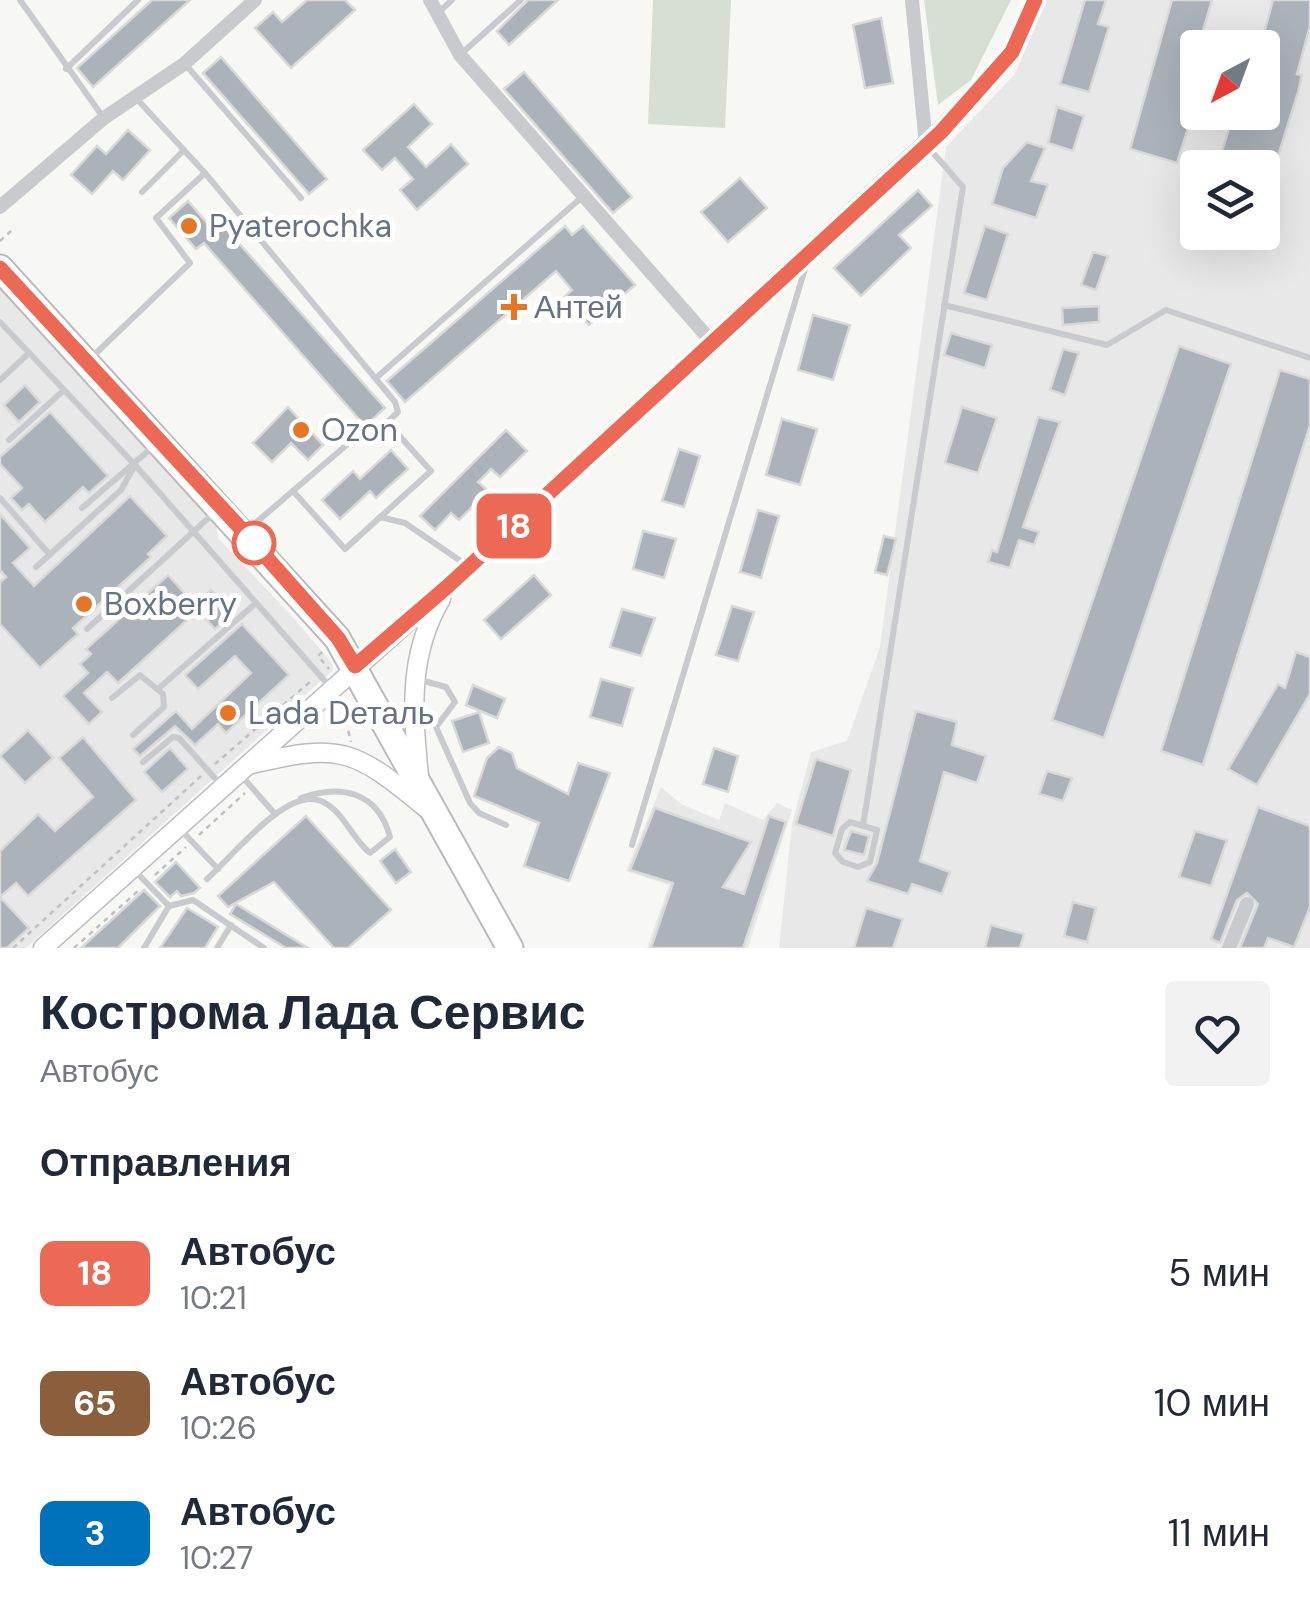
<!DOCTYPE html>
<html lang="ru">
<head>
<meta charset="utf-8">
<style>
	:root { --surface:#fff; --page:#f2f2f3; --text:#1f2937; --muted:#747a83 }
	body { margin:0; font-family:"DM Sans",sans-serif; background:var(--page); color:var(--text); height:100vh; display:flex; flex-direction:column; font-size:38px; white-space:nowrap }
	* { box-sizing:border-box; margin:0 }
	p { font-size:32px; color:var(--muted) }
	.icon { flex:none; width:55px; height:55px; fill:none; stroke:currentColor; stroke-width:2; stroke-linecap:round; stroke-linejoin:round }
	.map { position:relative; height:948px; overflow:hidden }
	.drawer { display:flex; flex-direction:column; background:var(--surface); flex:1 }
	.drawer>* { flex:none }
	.badge { padding:0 20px; border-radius:15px; font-size:35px; line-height:65px }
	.needle { width:65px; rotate:221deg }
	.fabs { position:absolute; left:1180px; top:30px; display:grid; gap:20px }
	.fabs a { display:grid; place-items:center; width:100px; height:100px; border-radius:10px; background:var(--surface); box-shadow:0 10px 40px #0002; font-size:50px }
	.map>.badge { position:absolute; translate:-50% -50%; box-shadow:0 0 0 5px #fff }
	h2 { padding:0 40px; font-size:38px; line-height:90px }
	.round { display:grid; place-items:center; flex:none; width:105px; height:105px; border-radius:10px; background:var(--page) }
	.head { display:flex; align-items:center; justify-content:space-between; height:170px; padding:0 40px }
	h1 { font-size:48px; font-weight:700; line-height:75px }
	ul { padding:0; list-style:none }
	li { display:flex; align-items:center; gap:30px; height:130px; padding:0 40px }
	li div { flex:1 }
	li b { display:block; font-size:38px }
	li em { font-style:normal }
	li .badge { min-width:110px; font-weight:700; text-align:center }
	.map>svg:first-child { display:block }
</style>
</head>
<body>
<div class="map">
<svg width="1310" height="948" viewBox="0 0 1310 948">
	<rect width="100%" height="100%" fill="#f7f7f4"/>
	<g fill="#e8e8e8" fill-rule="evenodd">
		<path d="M1046,0H1310V948H779L792,824L811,752L847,741L880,647L946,147L1015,74ZM1198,48H1262V112H1198ZM1198,168H1262V232H1198Z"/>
		<path d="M0,287L216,521L218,538L291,615L332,663L333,670L26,948H0Z"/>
		<path d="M661,787L681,804L719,820L725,803L763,820L777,803L792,810L748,948H647L669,885L626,871Z"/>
	</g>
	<g fill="#d7dfd5">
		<path d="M653,0H731L725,128L648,124Z"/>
		<path d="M924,0H1011L971,80L938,105Z"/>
	</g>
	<g fill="#acb2ba" stroke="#d9d9d7" stroke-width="2.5">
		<path d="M152,0H190L93,87L77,68Z"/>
		<path d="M307,0H345L355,10L291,68L255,28L273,12L282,22Z"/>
		<path d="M528,0H558L509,45L497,31Z"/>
		<path d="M1085,0H1106L1098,24L1109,27L1089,92L1060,84Z"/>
		<path d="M1172,0H1212L1195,58L1198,97L1177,163L1130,149Z"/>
		<path d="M1273,0H1310V26L1297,74L1302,75L1298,92L1265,198L1262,168H1217L1234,112H1262L1260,48Z"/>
		<path d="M881,18L893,83L865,88L853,25Z"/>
		<path d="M221,57L327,179L309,194L203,73Z"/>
		<path d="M524,72L632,197L613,213L504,89Z"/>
		<path d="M414,104L432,124L408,147L426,167L451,144L468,164L417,210L400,190L413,179L395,158L382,170L363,150Z"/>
		<path d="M1057,107L1084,116L1073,151L1048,143Z"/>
		<path d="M128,130L150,150L123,180L113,171L92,194L71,175L97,146L106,154Z"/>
		<path d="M1027,142L1045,148L1031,181L1048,185L1036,218L992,204L1003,168Z"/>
		<path d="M740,178L767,208L728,242L701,212Z"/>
		<path d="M918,190L932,206L899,235L911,248L861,296L834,268Z"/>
		<path d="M188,201L213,230L221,223L385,408L365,426L204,243L196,249L169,218Z"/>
		<path d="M565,226L572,235L583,226L635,285L589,325L564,297L572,290L556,271L405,402L387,381Z"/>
		<path d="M985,226L1008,234L987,300L964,293Z"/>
		<path d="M1203,232H1255L1250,249Z"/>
		<path d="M1093,252L1108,256L1096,290L1081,285Z"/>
		<path d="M1099,306V322L1063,325L1062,308Z"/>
		<path d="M813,315L850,325L833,380L798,370Z"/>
		<path d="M951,333L992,345L985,368L944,355Z"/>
		<path d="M1179,346L1231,364L1104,738L1052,720Z"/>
		<path d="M1063,349L1079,353L1065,395L1050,390Z"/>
		<path d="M1280,370L1310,379V425L1203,765L1161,751Z"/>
		<path d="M25,385L40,402L19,422L4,405Z"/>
		<path d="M288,407L323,445L308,460L291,443L272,462L253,443Z"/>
		<path d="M962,407L997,418L978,473L945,463Z"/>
		<path d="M50,412L108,476L89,493L83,487L45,522L29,504L22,510L11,498L22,488L0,464V457Z"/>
		<path d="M1038,417L1060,422L1023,527L1039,532L1034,545L1019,540L1010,568L988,562L992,550L997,552Z"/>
		<path d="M782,419L817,429L800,485L766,475Z"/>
		<path d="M506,430L527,451L500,477L491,469L478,482L488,491L459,520L451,513L435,530L420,516Z"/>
		<path d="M679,449L700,456L684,507L662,501Z"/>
		<path d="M391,450L408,469L376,498L370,491L340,519L322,500L353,471L360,479Z"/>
		<path d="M130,496L167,536L148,554L151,557L73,628L78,634L40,668L0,624V582L6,577L0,570V514L30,548L13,563L34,586Z"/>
		<path d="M758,510L779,516L761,578L740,572Z"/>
		<path d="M643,531L676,539L664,578L633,569Z"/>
		<path d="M884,536L896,539L887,575L875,572Z"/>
		<path d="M168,575L195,605L211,590L233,614L215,629L198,610L118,683L107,672L84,693L102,712L89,724L63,696L88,673L80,664L91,654L86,649Z"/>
		<path d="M534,575L551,595L501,639L484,620Z"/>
		<path d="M732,606L754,612L738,661L716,655Z"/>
		<path d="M622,609L655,618L641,656L610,647Z"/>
		<path d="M242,624L289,675L226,733L218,724L195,745L175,726L140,756L133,749L176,711L192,729L251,673L235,656L198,689L185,675Z"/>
		<path d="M1296,652L1310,657V694L1257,785L1228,769L1278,684L1285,688Z"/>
		<path d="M601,679L633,688L622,726L590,717Z"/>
		<path d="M473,685L505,699L497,718L466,705Z"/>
		<path d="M916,711L957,722L952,745L986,756L977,783L944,772L920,861L950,872L942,894L912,884L908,894L867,881L877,863Z"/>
		<path d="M479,712L489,743L463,752L452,721Z"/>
		<path d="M28,730L53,758L25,783L0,756Z"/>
		<path d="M83,737L136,800L28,896L16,883L0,897L29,928L7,948H0V851L38,814L55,831L93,797L59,758Z"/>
		<path d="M499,747L512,753L517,768L568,794L578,763L610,773L569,881L524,866L539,823L474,796L487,758Z"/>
		<path d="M170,748L188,769L162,792L144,772Z"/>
		<path d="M714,748L738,756L728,792L703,784Z"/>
		<path d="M816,759L851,770L833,836L796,824Z"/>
		<path d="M1047,771L1072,778L1063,801L1039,794Z"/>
		<path d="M1258,807L1310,826V907L1294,947L1268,938L1264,948H1240L1258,904L1247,893L1237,900L1220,943L1211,939Z"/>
		<path d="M655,808L751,842L723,887L744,894L769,816L786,822L743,948H651L673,883L630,870Z"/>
		<path d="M306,816L391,910L348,948H334L274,882L228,907L218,896Z"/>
		<path d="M851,831L869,836L864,855L844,850Z"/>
		<path d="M1195,831L1227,840L1211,886L1179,877Z"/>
		<path d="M395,849L411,872L396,883L380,861Z"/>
		<path d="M176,862L200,888L194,893L181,896L177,891L170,897L155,882Z"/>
		<path d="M144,890L160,906L118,948H81Z"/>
		<path d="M1073,902L1096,908L1087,942L1064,936Z"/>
		<path d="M236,904L308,948H286L230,914Z"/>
		<path d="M187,908L218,927L205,948H160Z"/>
		<path d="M866,908L903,919L893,948H854Z"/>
		<path d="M991,925L1024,934L1020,948H985Z"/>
	</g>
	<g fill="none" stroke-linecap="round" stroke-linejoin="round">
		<defs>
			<g id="secondary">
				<path d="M252,764C342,742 355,750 426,808"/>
				<path d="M419,777C413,713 407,657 441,599"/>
				<path d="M43,948L448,586L941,131L1012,52L1035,0"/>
			</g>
			<path id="highway" d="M0,268L337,638L510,948"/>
		</defs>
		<use href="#secondary" stroke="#babdc2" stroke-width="21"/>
		<use href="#highway" stroke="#b8babe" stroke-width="29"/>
		<g stroke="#bfc0c3" stroke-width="2.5" stroke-dasharray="5 5" stroke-linecap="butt">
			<path d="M0,241L11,231"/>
			<path d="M322,652L318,656L329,669"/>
			<path d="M341,702L351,742"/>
			<path d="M215,764L311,681"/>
			<path d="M199,835L245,793"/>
			<path d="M155,875L186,847"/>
			<path d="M13,948L201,776"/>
			<path d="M74,948L138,891"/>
		</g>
		<g stroke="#c8cace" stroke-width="6">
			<path d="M20,0L103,117"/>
			<path d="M438,13L452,0"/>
			<path d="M461,54L521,0"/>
			<path d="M185,64L301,198"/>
			<path d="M66,69L138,0"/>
			<path d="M205,173L395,402L398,412L377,432L357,436L245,532"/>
			<path d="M142,192L184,150"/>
			<path d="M944,305L1107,345L1166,310L1310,358"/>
			<path d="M0,322L135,465L331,688"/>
			<path d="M92,357L190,263L156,218L205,173L136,98"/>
			<path d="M376,378L582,197"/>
			<path d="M0,380L29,353"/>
			<path d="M9,440L64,390"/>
			<path d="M293,491L345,549L431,471L387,422"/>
			<path d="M0,498L50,555"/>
			<path d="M82,508L155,445"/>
			<path d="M380,517L405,523L468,566"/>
			<path d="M36,567L121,490L135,465"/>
			<path d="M87,629L215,512"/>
			<path d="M420,680L446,687L455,702L436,727L470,803L479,813L506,825"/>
			<path d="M158,689L256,603"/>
			<path d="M112,698L140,675L163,694L164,707L133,735"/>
			<path d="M143,762L173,737L179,738L222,786"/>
			<path d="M240,774L275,814"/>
			<path d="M850,822L877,830L870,862L858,867L843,862L835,853L842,829Z"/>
			<path d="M863,826L963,187L927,146"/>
			<path d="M179,828L218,869"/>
			<path d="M632,845L807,262"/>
			<path d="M133,869L169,906L193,900L264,948"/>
			<path d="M207,879C232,857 287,786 321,801C343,810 352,839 370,853L390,837C378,791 340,784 301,798"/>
			<path d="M144,948L169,906"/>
			<path d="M217,948L231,925"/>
		</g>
		<g stroke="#c8cace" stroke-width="14">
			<path d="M430,0L460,55L711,341"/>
			<path d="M912,0L926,145"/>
			<path d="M0,207L104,118L184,64L255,0"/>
			<path d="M1229,948L1247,904"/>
		</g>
		<use href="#secondary" stroke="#fff" stroke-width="18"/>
		<use href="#highway" stroke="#fff" stroke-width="25"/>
	</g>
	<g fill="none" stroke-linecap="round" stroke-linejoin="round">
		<defs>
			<path id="line" d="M0,268L244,532L338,638L355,666L448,586L941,132L1012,52L1035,0"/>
		</defs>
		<use href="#line" stroke="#fff" stroke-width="22"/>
		<use href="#line" stroke="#ec6a55" stroke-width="15"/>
	</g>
	<g fill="#e57626" stroke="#fff" stroke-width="4">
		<circle cx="189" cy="226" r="10"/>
		<path d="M509 292h10v10h10v10h-10v10h-10v-10h-10v-10h10z"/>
		<circle cx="301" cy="430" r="10"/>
		<circle cx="84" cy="604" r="10"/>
		<circle cx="228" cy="713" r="10"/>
	</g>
	<circle fill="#fff" stroke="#ec6a55" stroke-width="5" cx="254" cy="543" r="20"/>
	<g text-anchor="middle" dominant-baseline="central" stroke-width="10" stroke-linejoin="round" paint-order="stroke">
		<g font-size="32" fill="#667286" stroke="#fff" text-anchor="start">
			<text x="209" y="226">Pyaterochka</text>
			<text x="534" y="307">Антей</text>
			<text x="321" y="430">Ozon</text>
			<text x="104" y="604">Boxberry</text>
			<text x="248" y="713">Lada Dеталь</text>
		</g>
	</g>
</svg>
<div class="fabs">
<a><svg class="needle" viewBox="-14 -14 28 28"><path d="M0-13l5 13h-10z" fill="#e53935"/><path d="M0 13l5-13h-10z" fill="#747a83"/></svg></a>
<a><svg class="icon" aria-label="layers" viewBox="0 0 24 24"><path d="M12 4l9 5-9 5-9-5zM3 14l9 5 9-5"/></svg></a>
</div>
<b class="badge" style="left:514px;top:526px;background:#ec6a55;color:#fff">18</b>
</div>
<section class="drawer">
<div class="head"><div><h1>Кострома Лада Сервис</h1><p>Автобус</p></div><a class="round"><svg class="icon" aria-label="heart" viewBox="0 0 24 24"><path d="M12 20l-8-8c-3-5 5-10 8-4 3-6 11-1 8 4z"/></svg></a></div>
<h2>Отправления</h2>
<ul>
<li><span class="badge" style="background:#ec6a55;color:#fff">18</span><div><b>Автобус</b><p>10:21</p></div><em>5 мин</em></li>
<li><span class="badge" style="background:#8b5e3c;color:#fff">65</span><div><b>Автобус</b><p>10:26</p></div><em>10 мин</em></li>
<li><span class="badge" style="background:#0072bc;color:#fff">3</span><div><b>Автобус</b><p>10:27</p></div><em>11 мин</em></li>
</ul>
</section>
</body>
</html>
